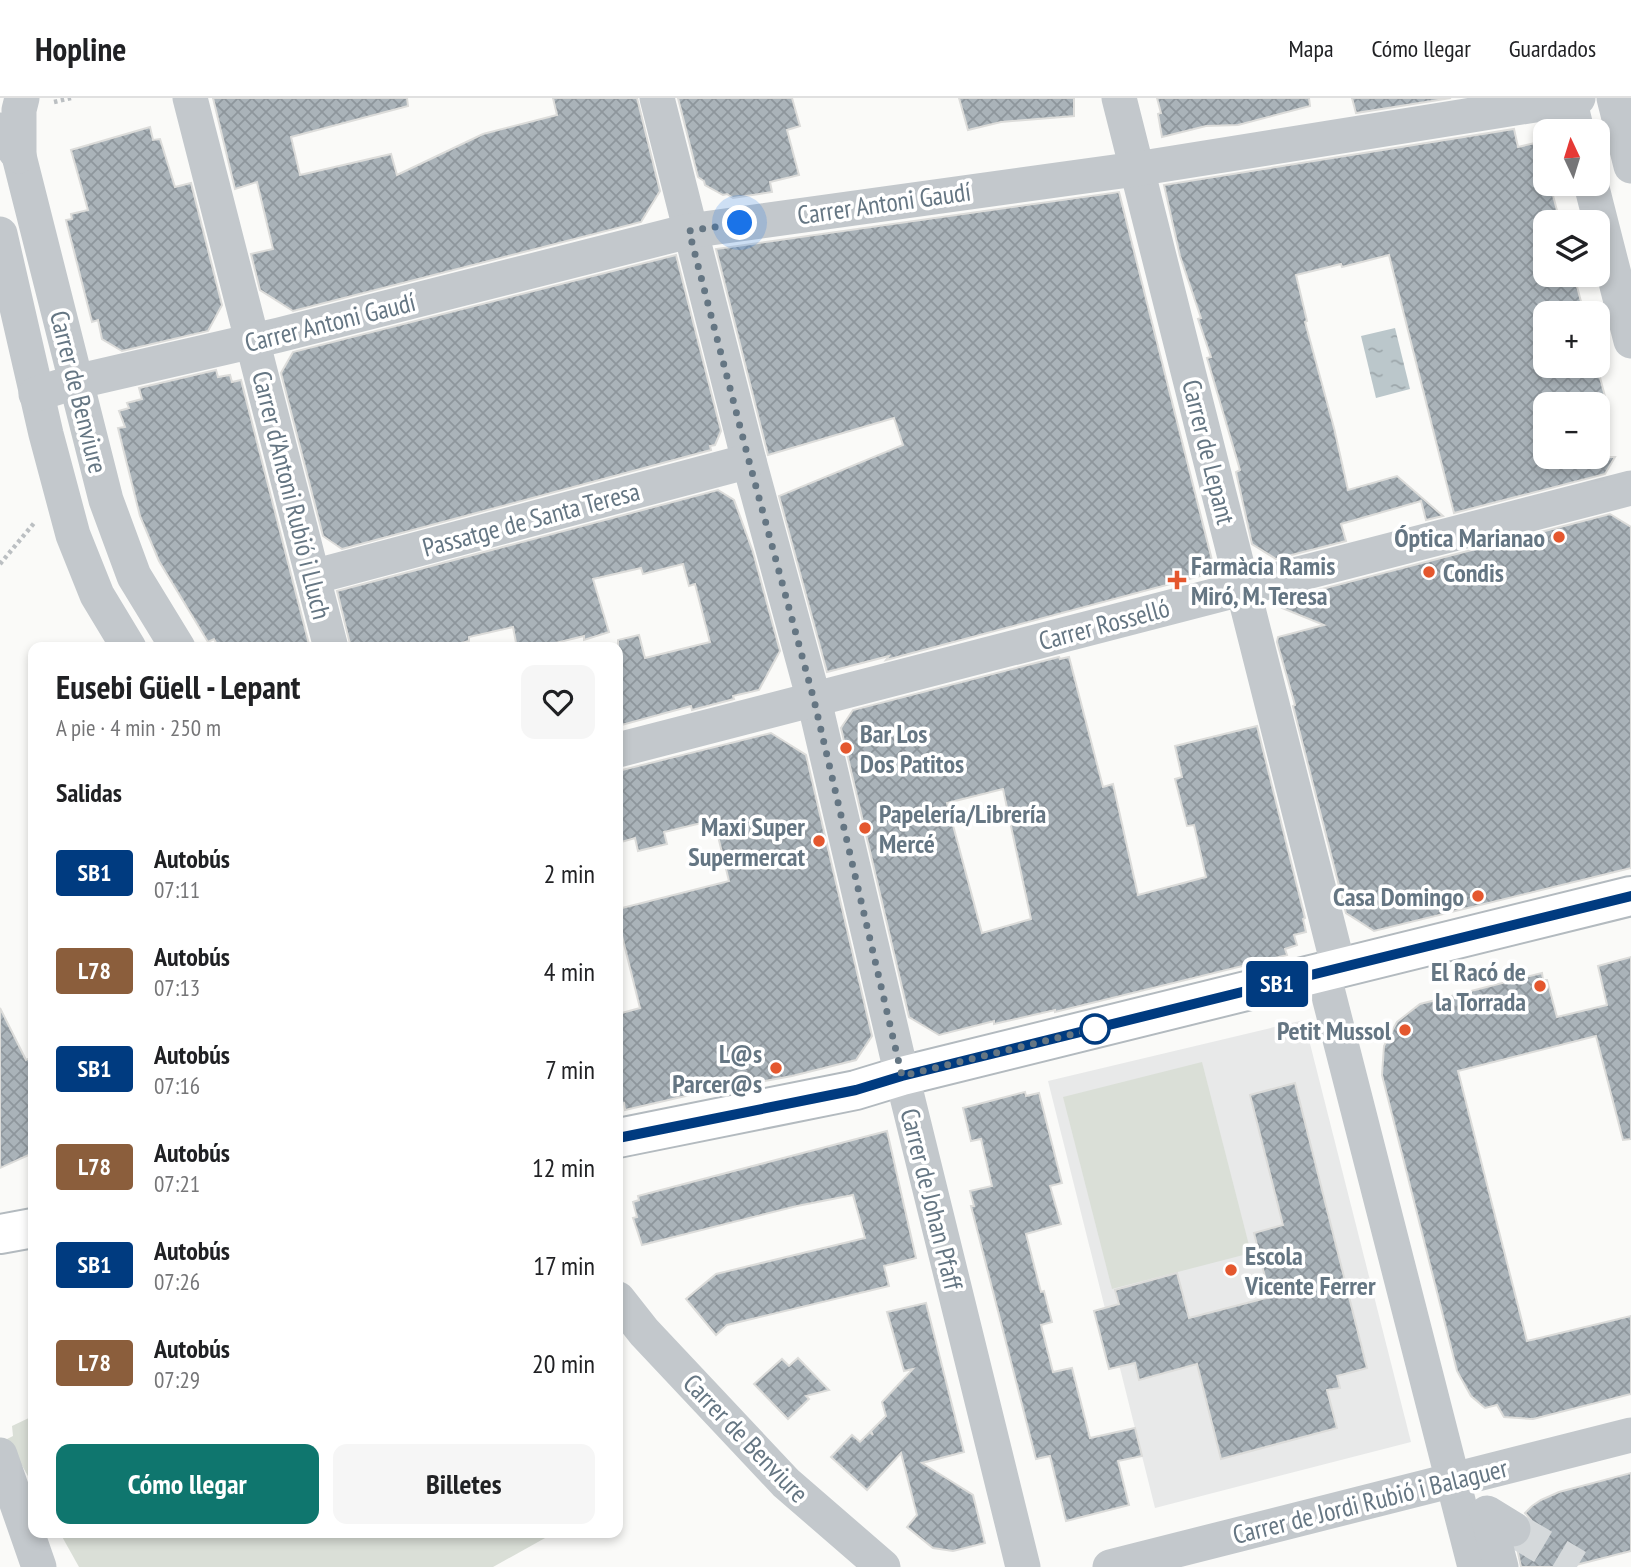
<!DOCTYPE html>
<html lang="es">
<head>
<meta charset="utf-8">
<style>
	:root { --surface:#fff; --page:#f6f6f6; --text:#202124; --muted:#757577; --line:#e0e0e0; --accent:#0f766e }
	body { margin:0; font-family:"PT Sans Narrow",sans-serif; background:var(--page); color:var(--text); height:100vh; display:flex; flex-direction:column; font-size:26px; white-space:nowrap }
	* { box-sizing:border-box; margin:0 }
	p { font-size:23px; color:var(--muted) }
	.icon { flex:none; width:38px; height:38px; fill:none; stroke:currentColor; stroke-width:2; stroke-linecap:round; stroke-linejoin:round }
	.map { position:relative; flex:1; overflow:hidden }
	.panel { position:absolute; left:28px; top:544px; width:595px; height:896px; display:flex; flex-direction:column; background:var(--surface); border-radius:14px; box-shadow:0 4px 10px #0003 }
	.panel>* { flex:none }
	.badge { padding:0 14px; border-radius:5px; font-size:24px; line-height:46px }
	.needle { width:46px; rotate:356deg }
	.tools { position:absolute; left:1533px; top:21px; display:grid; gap:14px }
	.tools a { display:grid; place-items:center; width:77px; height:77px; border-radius:14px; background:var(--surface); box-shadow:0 4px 10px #0003; font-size:35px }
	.you { position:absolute; width:35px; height:35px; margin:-18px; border:5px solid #fff; border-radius:50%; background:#1a73e8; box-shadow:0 0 0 10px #1a73e833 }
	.map>.badge { position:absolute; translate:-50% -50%; box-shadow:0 0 0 4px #fff }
	h2 { padding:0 28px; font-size:26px; line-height:63px }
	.round { display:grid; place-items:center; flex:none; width:74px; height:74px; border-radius:14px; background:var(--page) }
	.summary { display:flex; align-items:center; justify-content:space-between; height:119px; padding:0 28px }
	h1 { font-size:33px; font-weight:700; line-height:52px }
	.action { display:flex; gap:14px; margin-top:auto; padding:14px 28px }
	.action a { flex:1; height:80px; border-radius:14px; background:var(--accent); color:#fff; font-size:28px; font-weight:700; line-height:80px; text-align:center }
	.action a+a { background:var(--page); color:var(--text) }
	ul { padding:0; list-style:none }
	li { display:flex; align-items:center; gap:21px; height:98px; padding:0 28px }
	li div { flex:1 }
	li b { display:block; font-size:26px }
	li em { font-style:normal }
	li .badge { min-width:77px; font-weight:700; text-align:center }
	header { display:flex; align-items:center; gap:42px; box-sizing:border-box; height:98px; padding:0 35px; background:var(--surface); border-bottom:2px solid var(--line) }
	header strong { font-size:33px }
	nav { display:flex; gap:38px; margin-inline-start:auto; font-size:24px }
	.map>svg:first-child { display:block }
</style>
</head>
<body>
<header>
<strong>Hopline</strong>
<nav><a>Mapa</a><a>Cómo llegar</a><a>Guardados</a></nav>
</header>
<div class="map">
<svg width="1631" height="1469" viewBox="0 0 1631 1469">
	<defs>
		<pattern id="water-ripples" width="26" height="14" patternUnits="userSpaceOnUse" patternTransform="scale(1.75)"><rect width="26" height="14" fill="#bbc7cb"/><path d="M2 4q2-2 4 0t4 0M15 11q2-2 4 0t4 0" fill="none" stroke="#9ca6aa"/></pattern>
		<pattern id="building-cross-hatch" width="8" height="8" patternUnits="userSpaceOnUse" patternTransform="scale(1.75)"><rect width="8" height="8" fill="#aab3b9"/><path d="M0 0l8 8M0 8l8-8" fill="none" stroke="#8e969c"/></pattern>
	</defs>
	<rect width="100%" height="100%" fill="#fafaf8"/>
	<path fill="#e8e9e9" d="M1304,922L1411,1344L1155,1410L1048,983Z"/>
	<g fill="#dadfd7">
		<path d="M1202,964L1251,1155L1112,1191L1063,999Z"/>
		<path d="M33,1318V1387L7,1341L13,1338L12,1328Z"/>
		<path d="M60,1435H554L493,1469H79Z"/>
	</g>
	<path fill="url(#water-ripples)" d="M1395,230L1410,291L1376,300L1361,238Z"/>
	<g fill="url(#building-cross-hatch)" stroke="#dcdcda" stroke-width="2" fill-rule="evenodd">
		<path d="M213,0H407L408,8L291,39L300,77L391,56L397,77L483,36L557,17L553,0H637L660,93L641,124L293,213L260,192L251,156L273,151L257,84L235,91Z"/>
		<path d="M678,0H792L800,28L787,32L799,77L770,84L772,94L733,100L727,96L723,97L705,87L704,83L698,79Z"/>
		<path d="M959,0H1074V18L1001,24L968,32Z"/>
		<path d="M1157,0H1309L1310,8L1238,27L1206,28L1162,39L1158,16L1161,15Z"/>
		<path d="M1352,0H1451L1356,15Z"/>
		<path d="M150,29L153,42L160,41L175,89L191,85L222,207L208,233L122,253L102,241L98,222L92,224L66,122L72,121L71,116L88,112L71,52Z"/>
		<path d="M1514,31L1518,49L1535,45L1538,58L1542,57L1545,86H1550L1560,124H1545V177H1574L1584,215H1545V268H1597L1607,306H1545V359H1615L1605,376L1454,415L1389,157L1342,169L1341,166L1296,177L1307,223L1305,224L1334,330L1348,392L1397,378L1443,418L1426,422L1421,403L1341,426L1346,443L1276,461L1252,446L1236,374L1240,372L1207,260L1211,259L1198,221L1201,220L1180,158L1164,87Z"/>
		<path d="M1119,94L1215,474L886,562L889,558L827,574L779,398L903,347L894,320L768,357L716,151Z"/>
		<path d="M676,157L721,333L715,347L710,348L711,352L342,451L323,438L281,275L293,254Z"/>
		<path d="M216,272L218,279L230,277L232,284L241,282L310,550H219L214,541L208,544L159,463L140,418L118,330L125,329L119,313L129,310L127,305L142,301L139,290Z"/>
		<path d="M718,392L734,402L753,454L780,553L759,592L733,598L734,601L692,612L691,608L618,628V542L639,537L645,560L710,544L695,486L689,488L683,466L643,476L641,470L593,481L609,534L584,542V538L535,550H517L513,529L469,539V543L458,546L459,550H351L337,493Z"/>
		<path d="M1610,416L1631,429V770L1374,833L1346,815L1293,608L1295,607L1277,544L1278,539L1324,527L1282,510L1287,500Z"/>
		<path d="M1059,559L1060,561L1069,559L1103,689L1113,686L1138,797L1206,779L1194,727L1187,728L1175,681L1182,679L1175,648L1257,628L1305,820L1303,821L1306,834L1294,837L1297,847L1285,851L1287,857L1055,914V912L994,926V923L939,937L909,919L841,630L853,612ZM1003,691L1031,821L982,835L947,705Z"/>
		<path d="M771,635L806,657L872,938L856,962L792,978L690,997L625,1012L624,1005L618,1007V916L640,910L618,822V811L729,783L714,722L664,734L667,746L638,753L635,740L618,745V673Z"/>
		<path d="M1631,859V1041L1623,1042L1596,938L1458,973L1527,1243L1631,1218V1296L1533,1321L1504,1319L1497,1307L1485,1310L1471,1298L1457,1273L1382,977L1384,948L1397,924L1420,906L1542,875L1543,882H1547L1557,919L1607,907L1598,868Z"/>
		<path d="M0,910L26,962L33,958V1055L0,1070Z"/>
		<path d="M1295,985L1367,1270L1337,1278L1340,1290L1327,1292L1337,1330L1221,1361L1197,1266L1139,1282L1135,1265L1109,1271L1094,1213L1119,1206L1115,1192L1177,1175L1189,1220L1270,1199L1254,1135L1283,1127L1250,997Z"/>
		<path d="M1025,994L1026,998L1039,995L1062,1085L1050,1088L1061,1126L1026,1136L1041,1194L1044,1193L1052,1224L1041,1227L1053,1274L1072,1270L1090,1340L1135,1330L1142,1358L1118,1363L1129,1407L1066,1423L1050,1358L1036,1361L971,1108H974L970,1093L992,1088L981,1041L971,1043L963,1010Z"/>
		<path d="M887,1033L916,1160L884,1168L889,1188L727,1227L716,1237L686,1201L716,1176L865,1140L853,1097L797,1108L642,1147L633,1120L637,1119L633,1104L639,1102L638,1098Z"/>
		<path d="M926,1205L964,1354L922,1365L973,1397L985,1445L953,1453L933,1450L907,1429L917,1417L901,1355L867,1392L831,1359L852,1337L860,1344L870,1334L873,1337L871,1333L886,1318L882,1304L913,1271L904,1273L887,1214Z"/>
		<path d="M798,1260L829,1292L806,1298L809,1301L788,1321L754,1286L782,1261L789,1268Z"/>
		<path d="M1631,1375V1453L1568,1469H1521L1517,1450L1523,1448L1530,1441L1533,1431L1531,1422L1525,1415L1532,1408L1541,1402L1559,1394Z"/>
	</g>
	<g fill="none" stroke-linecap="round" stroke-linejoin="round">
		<path stroke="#d5d9db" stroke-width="35" stroke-dasharray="35 18" stroke-linecap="butt" d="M1513,1431L1577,1469"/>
		<defs>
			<g id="secondary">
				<path d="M618,1040L856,992L902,978L1631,798"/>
				<path d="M0,1136L33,1130"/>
			</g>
		</defs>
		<use href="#secondary" stroke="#b3babf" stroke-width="42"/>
		<g stroke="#bbbfc2" stroke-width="4.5" stroke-dasharray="3.5 3.5" stroke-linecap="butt">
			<path d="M54,4L71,0"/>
			<path d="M0,466L35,424"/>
		</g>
		<g stroke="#c3c8cc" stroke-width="35">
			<path d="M190,0L331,550"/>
			<path d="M657,0L749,363L814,602L902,978L1023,1469"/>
			<path d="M1119,0L1339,871"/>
			<path d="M1569,0L1577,33"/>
			<path d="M1614,0L1631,68"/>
			<path d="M0,32L19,58L106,402L134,478L178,550"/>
			<path d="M19,58V12L22,0"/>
			<path d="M1591,86L1631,243"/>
			<path d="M0,136L46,336L73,437L97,497L129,550"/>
			<path d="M36,296L75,284L279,237L689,133L1136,71L1578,0"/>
			<path d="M313,479L749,363"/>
			<path d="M618,652L1631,390"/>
			<path d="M1323,875L1475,1469"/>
			<path d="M618,1201L644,1234L786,1385L883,1469"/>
			<path d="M0,1357L39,1469"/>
			<path d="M1110,1469L1631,1337"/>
			<path d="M1501,1469L1487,1415L1513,1431"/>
		</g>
		<use href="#secondary" stroke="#fff" stroke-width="38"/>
	</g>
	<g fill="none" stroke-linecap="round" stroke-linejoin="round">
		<defs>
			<path id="line" d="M618,1040L856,992L902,978L1631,798"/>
		</defs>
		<use href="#line" stroke="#fff" stroke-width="16"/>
		<use href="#line" stroke="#003b80" stroke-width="10"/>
		<path stroke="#657683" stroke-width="7" stroke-dasharray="0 12.6" d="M740,125L689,133L749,363L814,602L902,978L1098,930L1095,931"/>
	</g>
	<g fill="#e4572e" stroke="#fff" stroke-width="2.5">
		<circle cx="1559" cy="439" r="7"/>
		<circle cx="1429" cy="474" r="7"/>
		<path d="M1173.5 471.5h7v7h7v7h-7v7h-7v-7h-7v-7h7z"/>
		<circle cx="846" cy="650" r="7"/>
		<circle cx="865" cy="730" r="7"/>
		<circle cx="819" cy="743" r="7"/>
		<circle cx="1478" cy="798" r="7"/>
		<circle cx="1540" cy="888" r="7"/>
		<circle cx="1405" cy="932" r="7"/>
		<circle cx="776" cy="970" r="7"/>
		<circle cx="1231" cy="1172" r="7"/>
	</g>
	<circle fill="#fff" stroke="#003b80" stroke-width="3.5" cx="1095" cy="931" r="14"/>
	<g text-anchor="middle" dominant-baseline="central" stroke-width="7" stroke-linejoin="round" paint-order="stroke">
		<g font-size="26" fill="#657683" stroke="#fff">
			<text transform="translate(884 105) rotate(-8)">Carrer Antoni Gaudí</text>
			<text transform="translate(330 224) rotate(-14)">Carrer Antoni Gaudí</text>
			<text transform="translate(79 294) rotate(76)">Carrer de Benviure</text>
			<text transform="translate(1209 354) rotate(76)">Carrer de Lepant</text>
			<text transform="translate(292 397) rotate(76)">Carrer d'Antoni Rubió i Lluch</text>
			<text transform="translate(531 421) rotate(-15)">Passatge de Santa Teresa</text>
			<text transform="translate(1104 526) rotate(-15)">Carrer Rosselló</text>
			<text transform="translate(932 1101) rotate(76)">Carrer de Johan Pfaff</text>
			<text transform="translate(746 1340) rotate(46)">Carrer de Benviure</text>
			<text transform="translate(1370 1403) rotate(-14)">Carrer de Jordi Rubió i Balaguer</text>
		</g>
		<g font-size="26" font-weight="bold" fill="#657683" stroke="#fff" text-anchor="end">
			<text x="1545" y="439">Óptica Marianao</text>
			<text x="1191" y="467" text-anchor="start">Farmàcia Ramis<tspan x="1191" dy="30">Miró, M. Teresa</tspan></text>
			<text x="1443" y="474" text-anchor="start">Condis</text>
			<text x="860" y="635" text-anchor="start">Bar Los<tspan x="860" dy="30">Dos Patitos</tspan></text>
			<text x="879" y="715" text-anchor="start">Papelería/Librería<tspan x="879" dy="30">Mercé</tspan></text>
			<text x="805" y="728">Maxi Super<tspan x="805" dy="30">Supermercat</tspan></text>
			<text x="1464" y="798">Casa Domingo</text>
			<text x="1526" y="873">El Racó de<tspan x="1526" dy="30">la Torrada</tspan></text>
			<text x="1391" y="932">Petit Mussol</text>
			<text x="762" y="955">L@s<tspan x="762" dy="30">Parcer@s</tspan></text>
			<text x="1245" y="1157" text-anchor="start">Escola<tspan x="1245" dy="30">Vicente Ferrer</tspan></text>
		</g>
	</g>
</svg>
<div class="tools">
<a><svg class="needle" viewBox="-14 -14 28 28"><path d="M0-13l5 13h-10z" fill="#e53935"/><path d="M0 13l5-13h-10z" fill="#757577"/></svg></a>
<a><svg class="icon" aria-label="layers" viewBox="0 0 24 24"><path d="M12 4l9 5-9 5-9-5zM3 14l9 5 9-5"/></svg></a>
<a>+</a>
<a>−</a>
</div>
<div class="you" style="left:740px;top:125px"></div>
<b class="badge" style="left:1277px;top:886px;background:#003b80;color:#fff">SB1</b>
<section class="panel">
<div class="summary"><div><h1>Eusebi Güell - Lepant</h1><p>A pie · 4 min · 250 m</p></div><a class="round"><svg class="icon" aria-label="heart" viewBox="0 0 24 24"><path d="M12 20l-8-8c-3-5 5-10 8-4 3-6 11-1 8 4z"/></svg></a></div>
<h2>Salidas</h2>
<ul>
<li><span class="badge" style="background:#003b80;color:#fff">SB1</span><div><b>Autobús</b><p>07:11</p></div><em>2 min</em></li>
<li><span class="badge" style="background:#8b5e3c;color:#fff">L78</span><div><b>Autobús</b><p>07:13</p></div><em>4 min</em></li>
<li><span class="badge" style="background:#003b80;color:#fff">SB1</span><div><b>Autobús</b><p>07:16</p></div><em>7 min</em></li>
<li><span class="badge" style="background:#8b5e3c;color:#fff">L78</span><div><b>Autobús</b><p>07:21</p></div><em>12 min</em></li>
<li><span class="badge" style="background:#003b80;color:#fff">SB1</span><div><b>Autobús</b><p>07:26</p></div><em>17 min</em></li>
<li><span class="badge" style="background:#8b5e3c;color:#fff">L78</span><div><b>Autobús</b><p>07:29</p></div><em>20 min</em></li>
</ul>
<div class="action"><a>Cómo llegar</a><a>Billetes</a></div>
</section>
</div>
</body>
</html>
